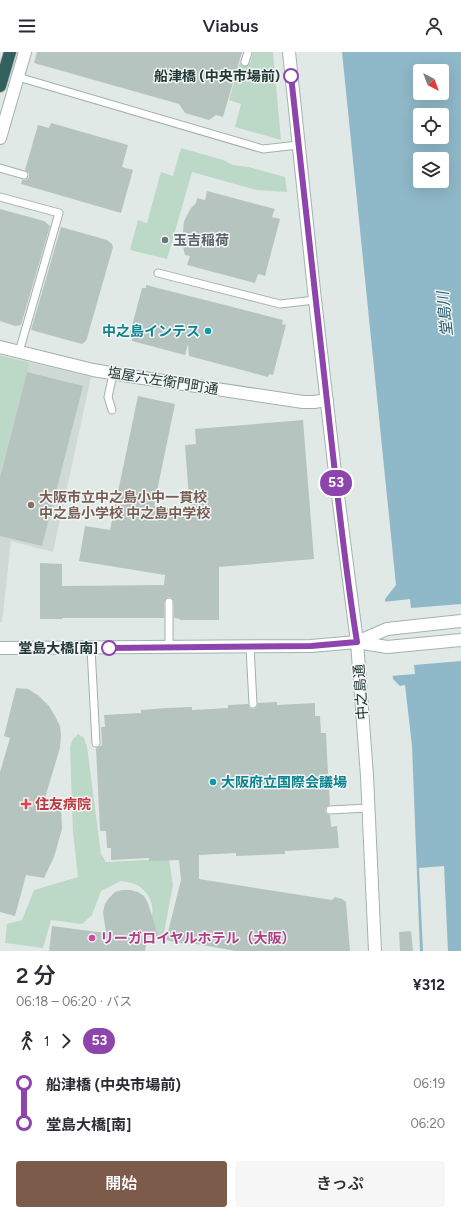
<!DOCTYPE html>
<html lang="ja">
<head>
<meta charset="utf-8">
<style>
	:root { --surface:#fff; --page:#f7f7f7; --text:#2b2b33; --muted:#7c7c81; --accent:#7c5b4b }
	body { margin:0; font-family:Figtree,"Noto Sans JP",sans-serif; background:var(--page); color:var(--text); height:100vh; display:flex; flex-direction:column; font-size:15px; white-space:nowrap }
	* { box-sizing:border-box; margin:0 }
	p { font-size:13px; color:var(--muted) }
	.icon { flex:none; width:22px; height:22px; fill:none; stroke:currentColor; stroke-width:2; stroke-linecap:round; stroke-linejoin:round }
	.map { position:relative; height:899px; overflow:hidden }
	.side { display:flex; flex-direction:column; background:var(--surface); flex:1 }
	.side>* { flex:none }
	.badge { padding:0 8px; border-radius:13px; font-size:14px; line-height:26px }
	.needle { width:26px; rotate:139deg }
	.fabs { position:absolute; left:413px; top:12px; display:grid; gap:8px }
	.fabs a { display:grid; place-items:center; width:36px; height:36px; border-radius:4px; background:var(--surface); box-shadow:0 4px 16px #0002; font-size:20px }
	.map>.badge { position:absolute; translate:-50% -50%; box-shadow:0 0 0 2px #fff }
	.legs { display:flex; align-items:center; gap:6px; height:44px; padding:0 16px; font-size:13px }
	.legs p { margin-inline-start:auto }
	.summary { display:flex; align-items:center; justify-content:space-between; height:68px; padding:0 16px }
	h1 { font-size:22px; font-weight:600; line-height:30px }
	.button { display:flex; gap:8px; margin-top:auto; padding:8px 16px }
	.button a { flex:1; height:46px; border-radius:4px; background:var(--accent); color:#fff; font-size:16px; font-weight:600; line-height:46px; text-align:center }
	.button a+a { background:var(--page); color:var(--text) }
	ul { padding:0 16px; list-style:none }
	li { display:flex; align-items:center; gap:14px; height:40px; font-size:15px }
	li i { display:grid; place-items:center; width:6px; height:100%; margin:0 5px; background:currentColor }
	li i::after { content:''; width:10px; height:10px; margin:-5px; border:3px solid; border-radius:50%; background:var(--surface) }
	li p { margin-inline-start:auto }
	li:first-child i { background:linear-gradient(#0000 50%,currentColor 0) }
	li:last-child i { background:linear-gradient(currentColor 50%,#0000 0) }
	header { display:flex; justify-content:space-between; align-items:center; height:52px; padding:0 16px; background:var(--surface); font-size:18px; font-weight:600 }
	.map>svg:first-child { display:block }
</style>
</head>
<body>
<header><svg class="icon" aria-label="menu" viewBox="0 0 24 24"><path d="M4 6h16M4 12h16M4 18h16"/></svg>Viabus<svg class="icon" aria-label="person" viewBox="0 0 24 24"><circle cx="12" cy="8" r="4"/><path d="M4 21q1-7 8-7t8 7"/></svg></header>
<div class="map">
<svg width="461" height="899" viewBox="0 0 461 899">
	<rect width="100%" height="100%" fill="#e1e9e7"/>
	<path fill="#cfd9d6" d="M0,303L91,325L53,500L11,489L2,570H0Z"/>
	<g fill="#bcd8c7">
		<path d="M253,0H273L281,88L235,75L241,52L229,48L240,10L250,12Z"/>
		<path d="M181,96L223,108L233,113L249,115L285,125L287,140L256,138L192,120L167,207L130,198L138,168L147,171L161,120L173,124Z"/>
		<path d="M0,304L29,311L0,421Z"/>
		<path d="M78,682L84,686L87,695L101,802L106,810L169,807L173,833L163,886L145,882C154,864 158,849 139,834C135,831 126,830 121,829L101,839L92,863L82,872L51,868L43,896L5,891L7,872L22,868L34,838L78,825L73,781L70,695L73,687Z"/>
	</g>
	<path fill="#8fb8c8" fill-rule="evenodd" d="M342,0H461V899H420L412,694L405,633L400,634L393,627L385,547L396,533ZM420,19H442V41H420ZM420,63H442V85H420ZM420,107H442V129H420Z"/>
	<g fill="#e1e9e7">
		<path d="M410,547L411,556L461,552V609L414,613L415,622L390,624L383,550Z"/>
		<path d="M444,814L448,899H423L419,816Z"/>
	</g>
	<g fill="#b6c4c0">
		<path d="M37,0H242L223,65L216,63L209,68L185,61L179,52L34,11Z"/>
		<path d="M51,71L128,93L122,115L133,118L121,161L21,132L22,128H26L29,125V121L25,118L38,73L49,76Z"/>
		<path d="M207,139L275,157L272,165L280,167L265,224L258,222L255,231L187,213L190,204L185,203L182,190L184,169L191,156L196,151L197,146L205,148Z"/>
		<path d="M0,157L44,169L50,174L21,273L15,274L0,269Z"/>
		<path d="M61,175L107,188L112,192L113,195L87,286L86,289L82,292L31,278Z"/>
		<path d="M146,233L283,268L282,272L286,273L273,323L269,322L268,325L189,304L188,292L185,303L132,289V286L129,285L142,236H146Z"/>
		<path d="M27,320L83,334L42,494L0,484V425Z"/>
		<path d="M138,344L175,352L154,454L190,460L185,393L196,392L195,377L303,368L314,507L219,515V568H180V567L174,566V550L172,546L169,545L166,546L164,550V566H62V567H40V511L62,512V534L164,533L165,523L79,509L85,474L110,478Z"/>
		<path d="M16,636L28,637L39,644L49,654L55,664L60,674L61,683L60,696L44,749L61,754L62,777L54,805L44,826L26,823L15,864L0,860V720L10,686L4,684Z"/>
		<path d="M277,650V653L315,651V664H320L321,681H326L327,703L330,753L326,755L325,759L327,762L330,763L331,775L337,774L339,796L285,799V802L236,804V801L199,803V827L332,848L335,845L342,847L346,850L350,899H236L185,890V892L166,888L181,828L179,808L149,809V806L111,808V796H107L106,779H100L96,696L102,693L101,675H105L104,663L141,661V658L166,656L192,655V658L228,656V653L248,652L250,656L254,657L257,655L258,651Z"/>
		<path d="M122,838H130L138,840L144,844L148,851L159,887L148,885L145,899H49L52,874L106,881L103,860L105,852L109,846L115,840Z"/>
		<path d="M411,879L413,899H400L399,880Z"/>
	</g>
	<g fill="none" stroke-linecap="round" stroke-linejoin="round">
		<defs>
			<g id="lane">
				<path d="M245,10L248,0"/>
				<path d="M18,25L263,97L298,93"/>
				<path d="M0,116L24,123"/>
				<path d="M0,145L59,161L19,300"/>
				<path d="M158,221L280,252L315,248"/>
				<path d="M112,358L108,345L113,322"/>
				<path d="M169,550V595"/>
				<path d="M250,595L253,652"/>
				<path d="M91,596L96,691"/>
				<path d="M330,758L368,756"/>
			</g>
			<g id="street">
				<path d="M0,86L25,0"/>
				<path d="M0,295L93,318L123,323L303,350H314L327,348"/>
			</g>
			<g id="secondary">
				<path d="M289,0L315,248L335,420L357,590L367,724L375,899"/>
				<path d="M357,590L387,577L461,569"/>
				<path d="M0,596L311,594L357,590L387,595L461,588"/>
			</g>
			<path id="highway" d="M0,34L10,0"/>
		</defs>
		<use href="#lane" stroke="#a4b0ae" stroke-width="9"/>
		<use href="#street" stroke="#a4b0ae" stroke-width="14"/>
		<use href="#secondary" stroke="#a1b4af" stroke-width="14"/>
		<use href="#highway" stroke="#bdc3c2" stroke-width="14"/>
		<use href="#lane" stroke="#fff" stroke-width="7"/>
		<use href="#street" stroke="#fff" stroke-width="12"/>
		<use href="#secondary" stroke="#fff" stroke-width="12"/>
		<use href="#highway" stroke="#33605d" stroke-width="12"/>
	</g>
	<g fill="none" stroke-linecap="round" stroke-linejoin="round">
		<defs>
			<path id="line-1" d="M109,596L311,594L357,590C344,510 336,429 327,349C315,241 303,132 291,24"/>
		</defs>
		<use href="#line-1" stroke="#fff" stroke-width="9"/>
		<use href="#line-1" stroke="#8e44ad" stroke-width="6"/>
	</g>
	<g fill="#fff" stroke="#8e44ad" stroke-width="2">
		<circle cx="291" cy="24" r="7"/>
		<circle cx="109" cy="596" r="7"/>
	</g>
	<circle fill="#6b7280" stroke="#f1f6f4" stroke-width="1.5" cx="165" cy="188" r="4"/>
	<g fill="#0f9aa8" stroke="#f1f6f4" stroke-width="1.5">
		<circle cx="208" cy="279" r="4"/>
		<circle cx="213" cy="730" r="4"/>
	</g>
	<circle fill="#8d6e63" stroke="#f1f6f4" stroke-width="1.5" cx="31" cy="453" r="4"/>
	<path fill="#e0444e" stroke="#f1f6f4" stroke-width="1.5" d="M24 746h4v4h4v4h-4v4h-4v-4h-4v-4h4z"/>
	<circle fill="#d1479c" stroke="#f1f6f4" stroke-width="1.5" cx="92" cy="886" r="4"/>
	<g text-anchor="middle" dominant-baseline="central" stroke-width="3" stroke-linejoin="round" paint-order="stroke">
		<g font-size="14" font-weight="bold" fill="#233835" stroke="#f1f6f4" text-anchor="end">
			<text x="280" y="24">船津橋 (中央市場前)</text>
			<text x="98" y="596">堂島大橋[南]</text>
		</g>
		<g font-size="14" font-weight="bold" fill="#5b616d" stroke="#f1f6f4" text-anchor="start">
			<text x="173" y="188">玉吉稲荷</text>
		</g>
		<g font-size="14" font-weight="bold" fill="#0d838f" stroke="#f1f6f4" text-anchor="end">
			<text x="200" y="279">中之島インテス</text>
			<text x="221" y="730" text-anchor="start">大阪府立国際会議場</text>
		</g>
		<g font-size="14" fill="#233835" stroke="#f1f6f4">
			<text transform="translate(163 329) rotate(9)">塩屋六左衛門町通</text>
			<text transform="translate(361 640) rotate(-94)">中之島通</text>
		</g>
		<g font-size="14" font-weight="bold" fill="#785e54" stroke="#f1f6f4" text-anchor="start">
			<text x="39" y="445">大阪市立中之島小中一貫校<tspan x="39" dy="16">中之島小学校 中之島中学校</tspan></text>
		</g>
		<g font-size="14" font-weight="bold" fill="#be3a42" stroke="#f1f6f4" text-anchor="start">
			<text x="35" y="752">住友病院</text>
		</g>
		<g font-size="14" font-weight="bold" fill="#b23c85" stroke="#f1f6f4" text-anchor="start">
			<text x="100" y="886">リーガロイヤルホテル（大阪）</text>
		</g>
		<g font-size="15" font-style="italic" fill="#25576c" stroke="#f1f6f4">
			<text transform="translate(445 262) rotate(-96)">堂島川</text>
		</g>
	</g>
</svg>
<div class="fabs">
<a><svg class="needle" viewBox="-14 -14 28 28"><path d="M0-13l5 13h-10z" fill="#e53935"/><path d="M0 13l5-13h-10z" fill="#7c7c81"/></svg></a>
<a><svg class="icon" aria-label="locate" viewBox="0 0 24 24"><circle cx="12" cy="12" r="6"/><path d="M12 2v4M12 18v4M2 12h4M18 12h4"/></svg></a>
<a><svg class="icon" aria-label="layers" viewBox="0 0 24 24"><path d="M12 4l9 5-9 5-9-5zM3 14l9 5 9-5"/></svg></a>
</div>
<b class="badge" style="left:336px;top:431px;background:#8e44ad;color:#fff">53</b>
</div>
<section class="side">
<div class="summary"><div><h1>2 分</h1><p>06:18 – 06:20 · バス</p></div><b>¥312</b></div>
<div class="legs"><svg class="icon" aria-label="walk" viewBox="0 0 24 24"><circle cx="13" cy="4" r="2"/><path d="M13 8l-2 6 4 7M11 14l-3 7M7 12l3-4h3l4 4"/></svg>1<svg class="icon" aria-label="forward" viewBox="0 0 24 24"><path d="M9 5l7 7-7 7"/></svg><b class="badge" style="background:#8e44ad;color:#fff">53</b></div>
<ul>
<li><i style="color:#8e44ad"></i><b>船津橋 (中央市場前)</b><p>06:19</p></li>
<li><i style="color:#8e44ad"></i><b>堂島大橋[南]</b><p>06:20</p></li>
</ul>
<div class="button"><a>開始</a><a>きっぷ</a></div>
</section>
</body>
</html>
